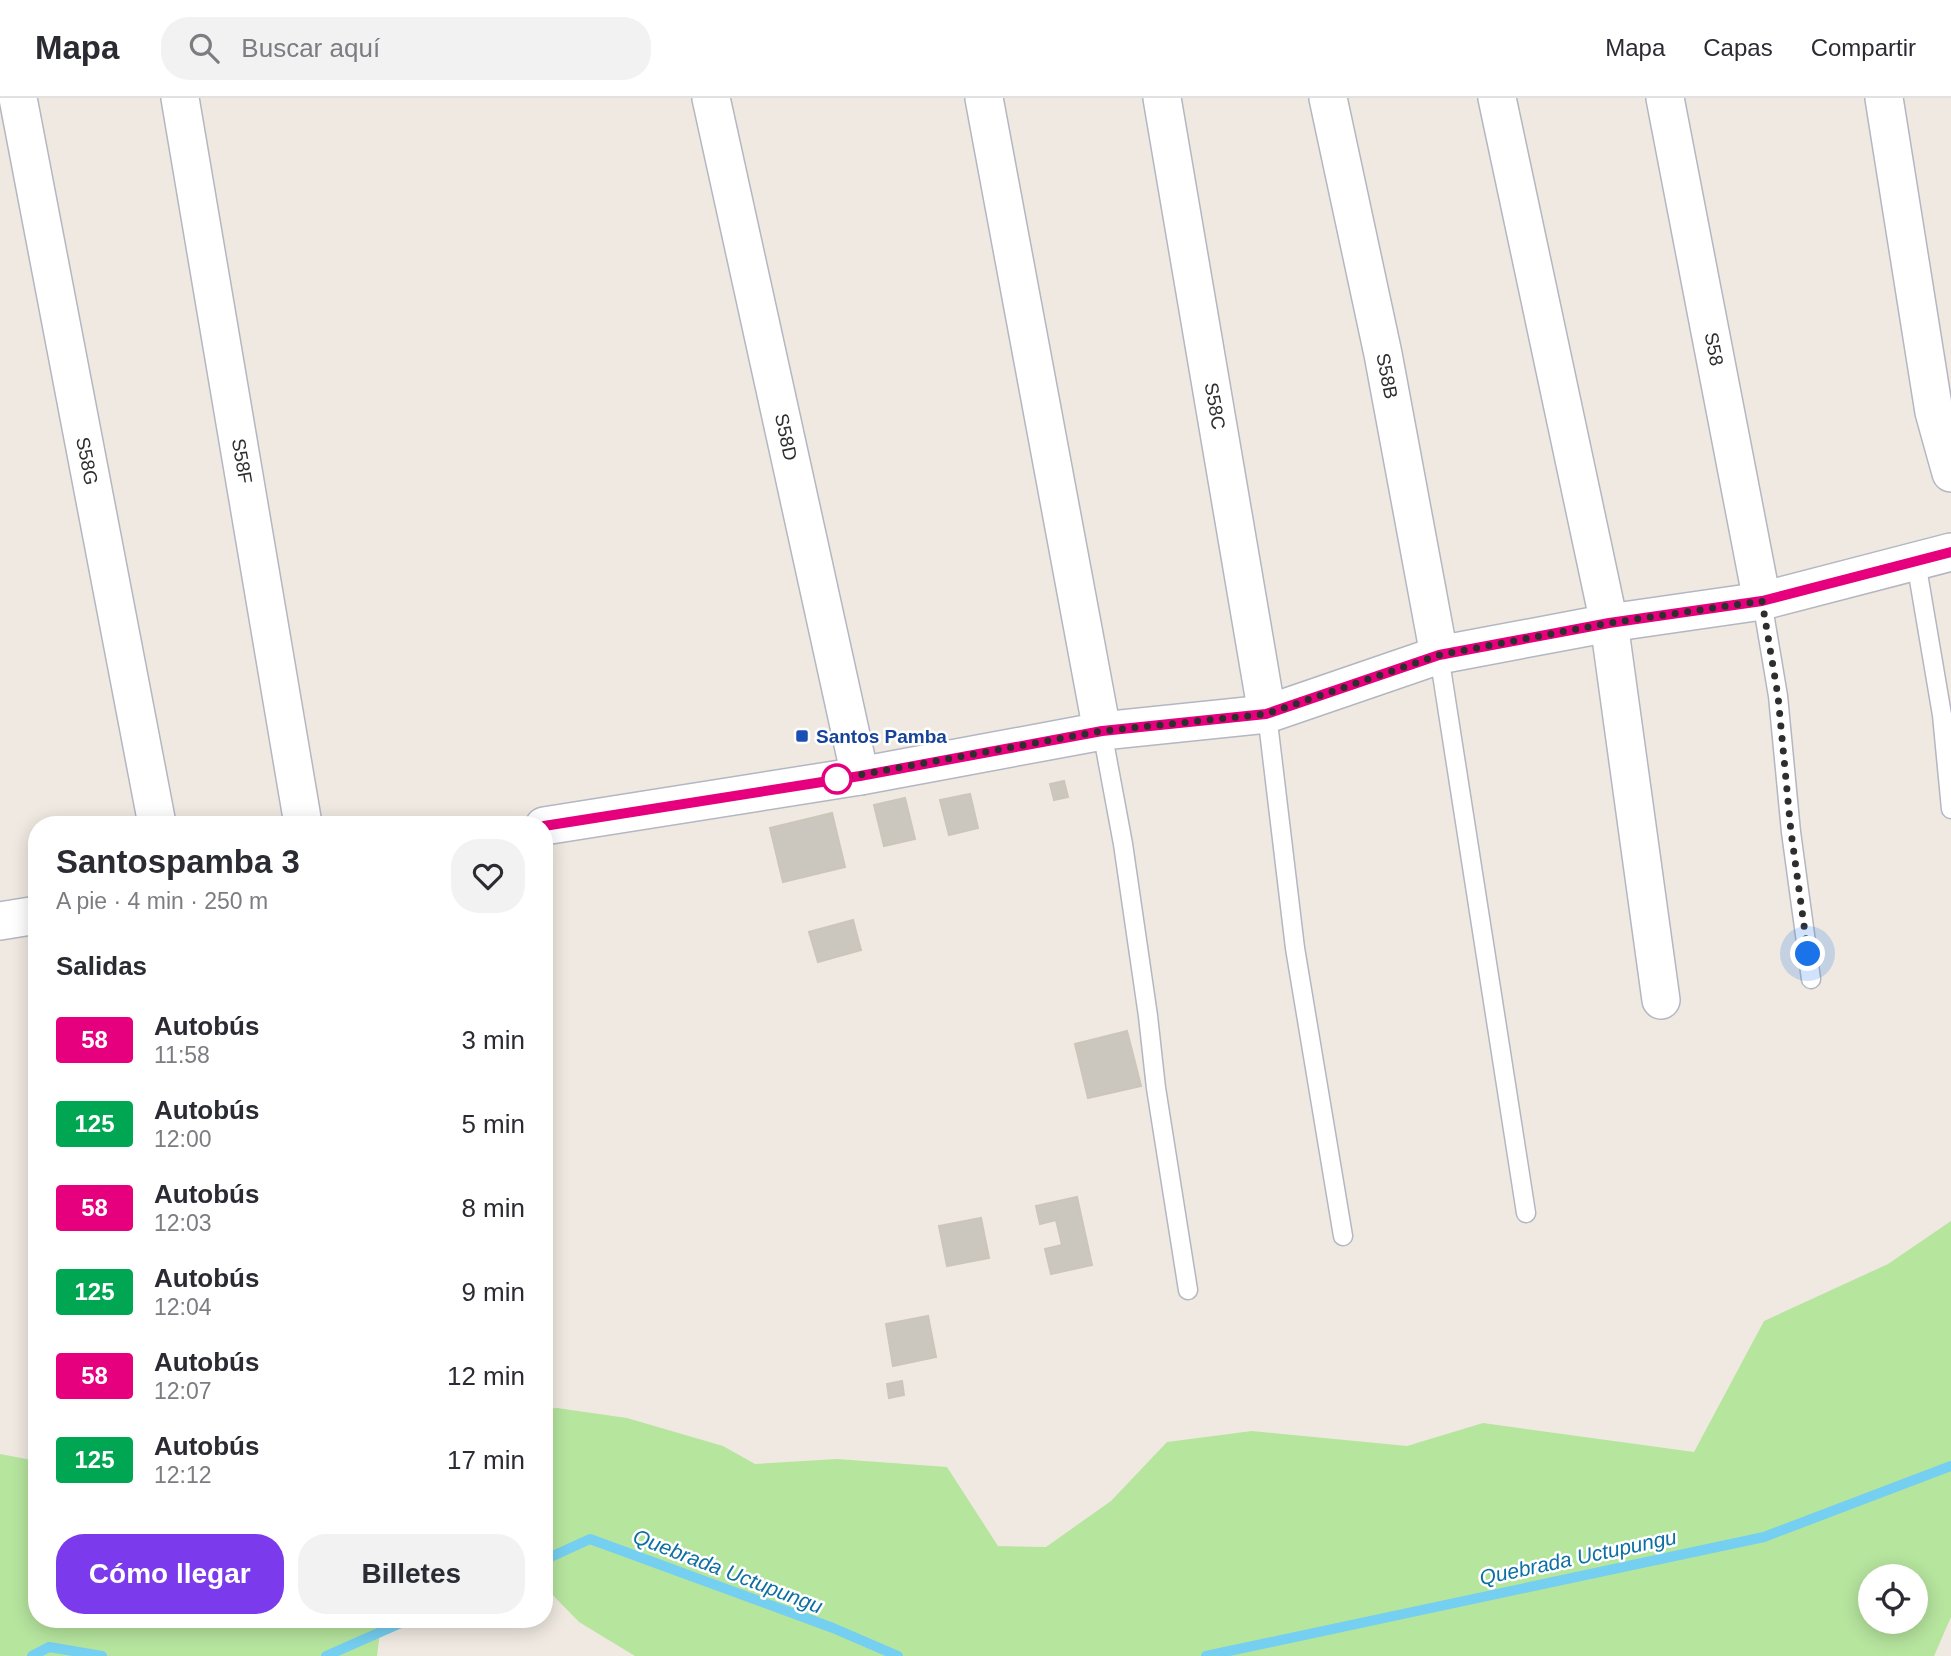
<!DOCTYPE html>
<html lang="es">
<head>
<meta charset="utf-8">
<style>
	:root { --surface:#fff; --page:#f2f2f3; --text:#2b2b33; --muted:#7c7c81; --line:#e1e1e2; --accent:#7c3aed }
	body { margin:0; font-family:Helvetica,sans-serif; background:var(--page); color:var(--text); height:100vh; display:flex; flex-direction:column; font-size:26px; white-space:nowrap }
	* { box-sizing:border-box; margin:0 }
	p { font-size:23px; color:var(--muted) }
	.icon { flex:none; width:38px; height:38px; fill:none; stroke:currentColor; stroke-width:2; stroke-linecap:round; stroke-linejoin:round }
	.map { position:relative; flex:1; overflow:hidden }
	.details { position:absolute; left:28px; top:718px; width:525px; height:812px; display:flex; flex-direction:column; background:var(--surface); border-radius:28px; box-shadow:0 4px 18px #0003 }
	.details>* { flex:none }
	.badge { padding:0 14px; border-radius:5px; font-size:24px; line-height:46px }
	.controls { position:absolute; left:1858px; top:1466px; display:grid; gap:14px }
	.controls a { display:grid; place-items:center; width:70px; height:70px; border-radius:50%; background:var(--surface); box-shadow:0 4px 18px #0003; font-size:35px }
	.you { position:absolute; width:35px; height:35px; margin:-18px; border:5px solid #fff; border-radius:50%; background:#1a73e8; box-shadow:0 0 0 10px #1a73e833 }
	.map>.badge { position:absolute; translate:-50% -50%; box-shadow:0 0 0 4px #fff }
	h2 { padding:0 28px; font-size:26px; line-height:63px }
	.round { display:grid; place-items:center; flex:none; width:74px; height:74px; border-radius:28px; background:var(--page) }
	.head { display:flex; align-items:center; justify-content:space-between; height:119px; padding:0 28px }
	h1 { font-size:33px; font-weight:700; line-height:52px }
	.action { display:flex; gap:14px; margin-top:auto; padding:14px 28px }
	.action a { flex:1; height:80px; border-radius:28px; background:var(--accent); color:#fff; font-size:28px; font-weight:700; line-height:80px; text-align:center }
	.action a+a { background:var(--page); color:var(--text) }
	ul { padding:0; list-style:none }
	li { display:flex; align-items:center; gap:21px; height:84px; padding:0 28px }
	li div { flex:1 }
	li b { display:block; font-size:26px }
	li em { font-style:normal }
	li .badge { min-width:77px; font-weight:700; text-align:center }
	header { display:flex; align-items:center; gap:42px; box-sizing:border-box; height:98px; padding:0 35px; background:var(--surface); border-bottom:2px solid var(--line) }
	header strong { font-size:33px }
	nav { display:flex; gap:38px; margin-inline-start:auto; font-size:24px }
	.search { width:490px; height:63px; background:var(--page); display:flex; align-items:center; gap:18px; box-sizing:border-box; padding:0 24px; border-radius:28px; color:var(--muted); font-size:26px }
	.map>svg:first-child { display:block }
</style>
</head>
<body>
<header>
<strong>Mapa</strong>
<div class="search"><svg class="icon" aria-label="search" viewBox="0 0 24 24"><circle cx="10" cy="10" r="6"/><path d="M15 15l6 6"/></svg>Buscar aquí</div>
<nav><a>Mapa</a><a>Capas</a><a>Compartir</a></nav>
</header>
<div class="map">
<svg width="1951" height="1558" viewBox="0 0 1951 1558">
	<rect width="100%" height="100%" fill="#efe9e1"/>
	<g fill="#b6e59e" fill-rule="evenodd">
		<path d="M1951,1123V1519L1934,1558H635L579,1524L544,1488V1311L557,1310L627,1320L723,1348L755,1366L837,1361L947,1369L998,1448L1046,1449L1111,1403L1167,1344L1252,1333L1407,1348L1483,1325L1694,1354L1764,1223L1888,1166ZM1871,1479H1916V1524H1871Z"/>
		<path d="M0,1356L37,1363V1521H410L380,1534L377,1558H0Z"/>
	</g>
	<g fill="none" stroke-linecap="round" stroke-linejoin="round">
		<g stroke="#75cff0" stroke-width="10">
			<path d="M544,1462L590,1441L833,1530L898,1558"/>
			<path d="M32,1558L49,1549L102,1558"/>
			<path d="M326,1558L410,1521"/>
			<path d="M1206,1558L1764,1439L1951,1368"/>
		</g>
	</g>
	<g fill="#cbc7bf" stroke="#cbc5ba" stroke-width="2">
		<path d="M1064,683L1068,699L1054,702L1050,686Z"/>
		<path d="M970,696L978,730L949,737L940,702Z"/>
		<path d="M905,700L915,741L884,748L874,707Z"/>
		<path d="M832,715L845,769L783,784L770,730Z"/>
		<path d="M853,822L861,852L818,864L809,834Z"/>
		<path d="M1127,933L1141,988L1088,1000L1075,946Z"/>
		<path d="M1077,1099L1092,1167L1051,1176L1045,1151L1062,1147L1056,1122L1040,1126L1036,1108Z"/>
		<path d="M981,1120L989,1160L947,1168L939,1128Z"/>
		<path d="M928,1218L936,1259L893,1268L886,1226Z"/>
		<path d="M902,1283L904,1297L889,1300L887,1286Z"/>
	</g>
	<g fill="none" stroke-linecap="round" stroke-linejoin="round">
		<defs>
			<g id="lane">
				<path d="M1916,464L1942,617L1951,711"/>
				<path d="M1762,503L1778,598L1791,734L1811,881"/>
				<path d="M1439,557L1526,1115"/>
				<path d="M1267,616L1295,850L1343,1138"/>
				<path d="M1102,633L1123,746L1148,918L1156,990L1188,1192"/>
			</g>
			<g id="street">
				<path d="M18,0L157,726"/>
				<path d="M180,0L303,726"/>
				<path d="M711,0L860,678"/>
				<path d="M984,0L1102,633"/>
				<path d="M1162,0L1267,616"/>
				<path d="M1328,0L1383,256L1439,557"/>
				<path d="M1497,0L1609,525L1661,902"/>
				<path d="M1665,0L1762,503"/>
				<path d="M1884,0L1934,314L1951,375"/>
				<path d="M544,728L860,678L1102,633L1267,616L1439,557L1609,525L1762,503L1951,454"/>
				<path d="M0,823L37,817"/>
			</g>
		</defs>
		<use href="#lane" stroke="#b4b7c1" stroke-width="21"/>
		<use href="#street" stroke="#b4b7c1" stroke-width="40"/>
		<use href="#lane" stroke="#fff" stroke-width="18"/>
		<use href="#street" stroke="#fff" stroke-width="37"/>
	</g>
	<g fill="none" stroke-linecap="round" stroke-linejoin="round">
		<defs>
			<path id="line" d="M544,728L860,678L1102,633L1266,616L1439,557L1609,525L1762,503L1951,454"/>
		</defs>
		<use href="#line" stroke="#fff" stroke-width="16"/>
		<use href="#line" stroke="#e6007e" stroke-width="10"/>
		<path stroke="#2e2e2e" stroke-width="7" stroke-dasharray="0 12.6" d="M837,681L1102,633L1266,616L1439,557L1609,525L1762,503L1778,598L1791,734L1808,856"/>
	</g>
	<rect fill="#1a4fb4" stroke="#fff" stroke-width="2.5" x="795" y="631" width="14" height="14" rx="3.5"/>
	<circle fill="#fff" stroke="#e6007e" stroke-width="3.5" cx="837" cy="681" r="14"/>
	<g text-anchor="middle" dominant-baseline="central" stroke-width="5" stroke-linejoin="round" paint-order="stroke">
		<g font-size="19" fill="#2e2e2e" stroke="#fff">
			<text transform="translate(1714 251) rotate(79)">S58</text>
			<text transform="translate(1387 278) rotate(79)">S58B</text>
			<text transform="translate(1215 308) rotate(80)">S58C</text>
			<text transform="translate(786 339) rotate(78)">S58D</text>
			<text transform="translate(87 363) rotate(79)">S58G</text>
			<text transform="translate(242 363) rotate(80)">S58F</text>
		</g>
		<g font-size="19" font-weight="bold" fill="#164399" stroke="#fff" text-anchor="start">
			<text x="816" y="638">Santos Pamba</text>
		</g>
		<g font-size="21" font-style="italic" fill="#0d6fa3" stroke="#fff">
			<text transform="translate(1578 1459) rotate(-12)">Quebrada Uctupungu</text>
			<text transform="translate(728 1473) rotate(21)">Quebrada Uctupungu</text>
		</g>
	</g>
</svg>
<div class="controls">
<a><svg class="icon" aria-label="locate" viewBox="0 0 24 24"><circle cx="12" cy="12" r="6"/><path d="M12 2v4M12 18v4M2 12h4M18 12h4"/></svg></a>
</div>
<div class="you" style="left:1808px;top:856px"></div>
<section class="details">
<div class="head"><div><h1>Santospamba 3</h1><p>A pie · 4 min · 250 m</p></div><a class="round"><svg class="icon" aria-label="heart" viewBox="0 0 24 24"><path d="M12 20l-8-8c-3-5 5-10 8-4 3-6 11-1 8 4z"/></svg></a></div>
<h2>Salidas</h2>
<ul>
<li><span class="badge" style="background:#e6007e;color:#fff">58</span><div><b>Autobús</b><p>11:58</p></div><em>3 min</em></li>
<li><span class="badge" style="background:#00a651;color:#fff">125</span><div><b>Autobús</b><p>12:00</p></div><em>5 min</em></li>
<li><span class="badge" style="background:#e6007e;color:#fff">58</span><div><b>Autobús</b><p>12:03</p></div><em>8 min</em></li>
<li><span class="badge" style="background:#00a651;color:#fff">125</span><div><b>Autobús</b><p>12:04</p></div><em>9 min</em></li>
<li><span class="badge" style="background:#e6007e;color:#fff">58</span><div><b>Autobús</b><p>12:07</p></div><em>12 min</em></li>
<li><span class="badge" style="background:#00a651;color:#fff">125</span><div><b>Autobús</b><p>12:12</p></div><em>17 min</em></li>
</ul>
<div class="action"><a>Cómo llegar</a><a>Billetes</a></div>
</section>
</div>
</body>
</html>
